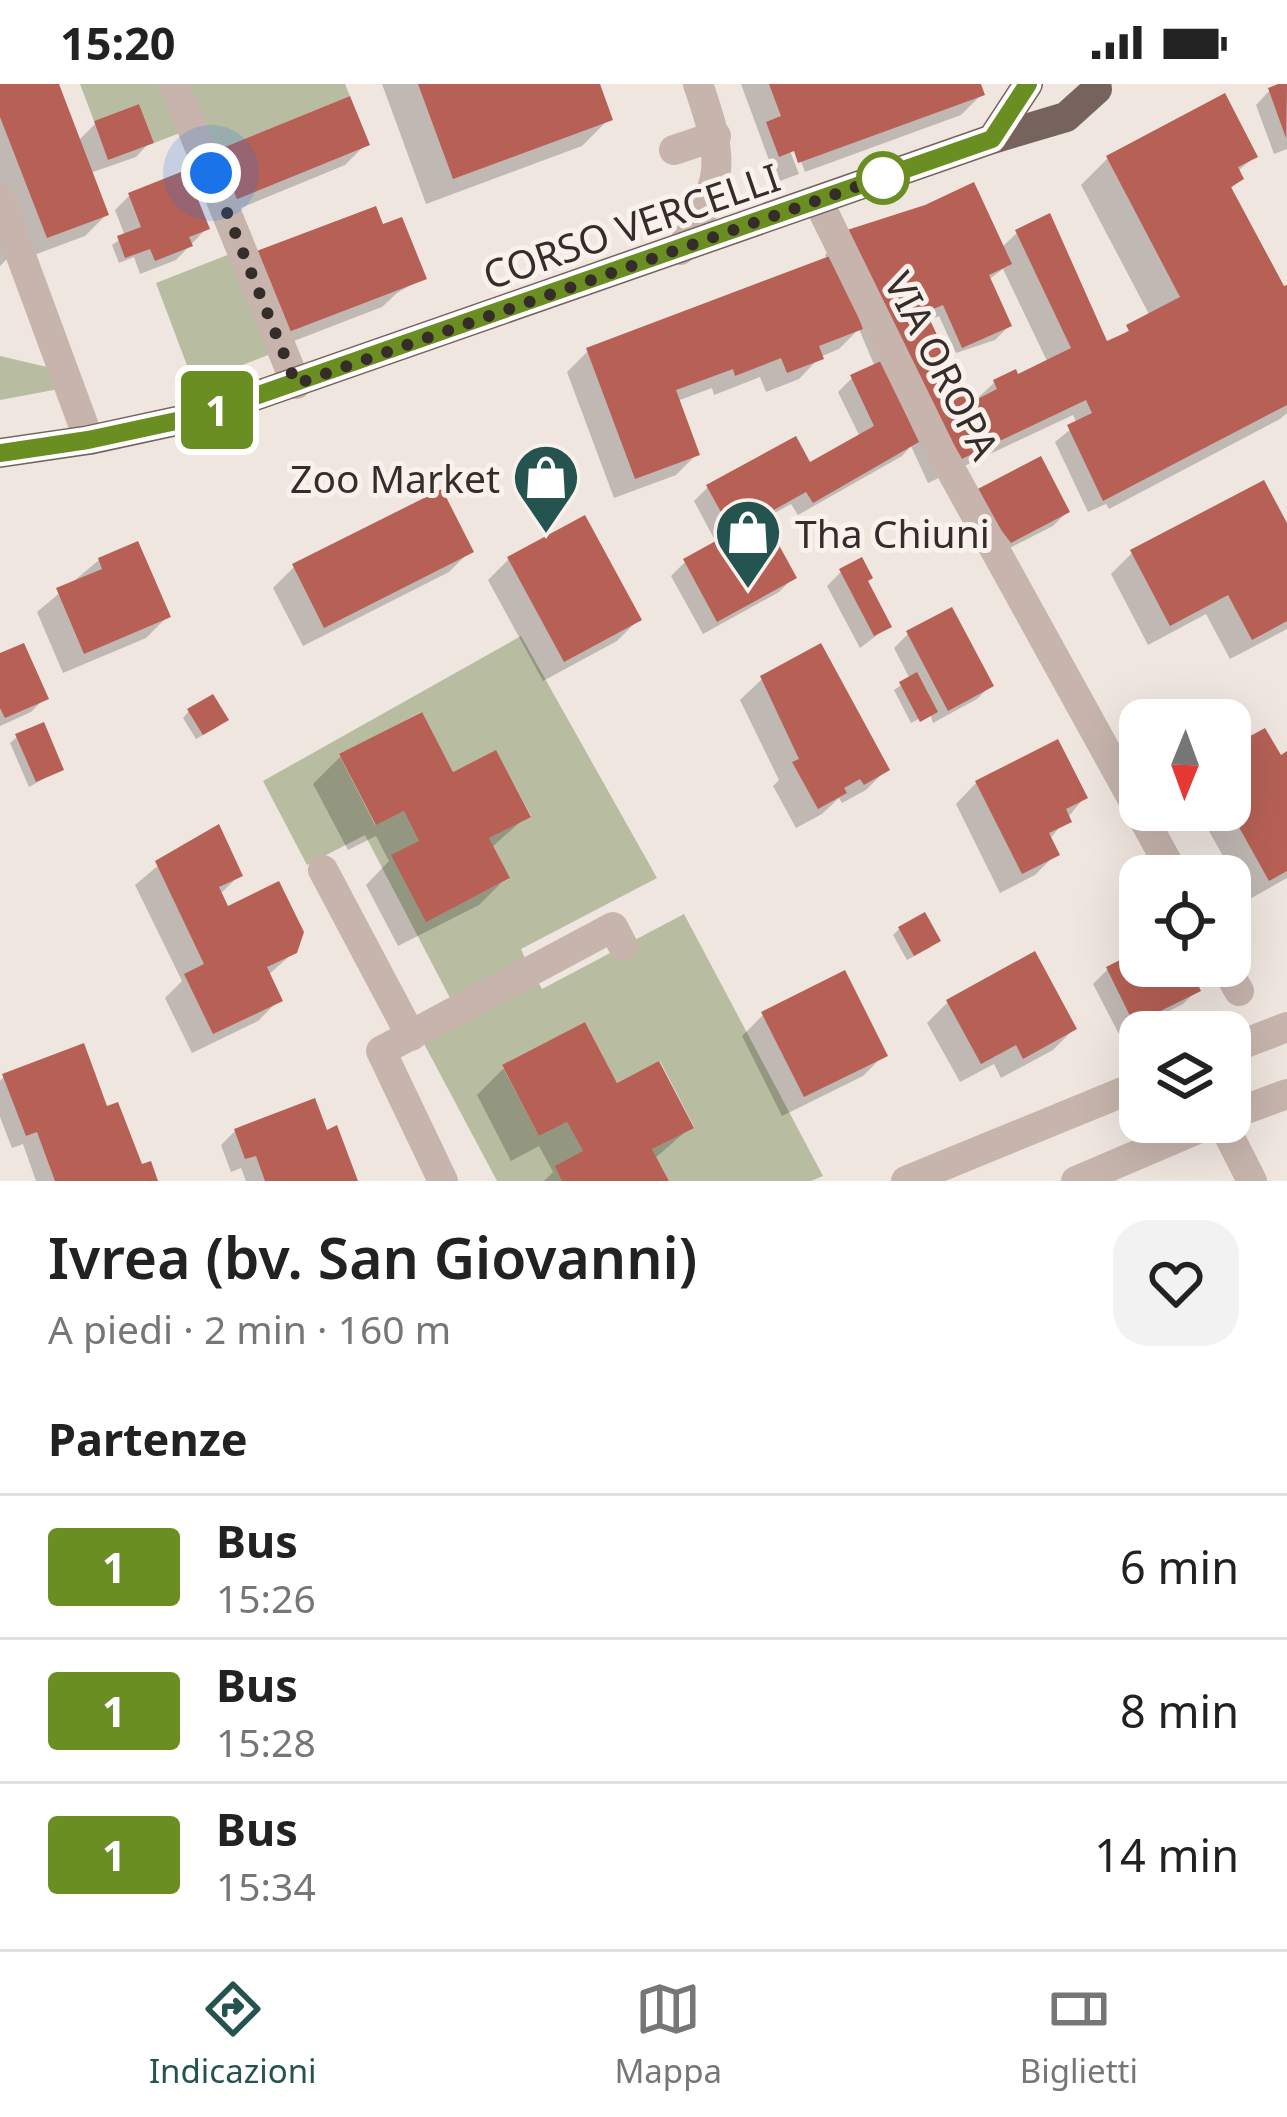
<!DOCTYPE html>
<html lang="it">
<head>
<meta charset="utf-8">
<style>
	:root { --surface:#fff; --page:#f2f2f2; --text:#222; --muted:#767676; --line:#e0e0e0; --accent:#255350 }
	body { margin:0; font-family:"Noto Sans",sans-serif; background:var(--page); color:var(--text); height:100vh; display:flex; flex-direction:column; font-size:45px; white-space:nowrap }
	* { box-sizing:border-box; margin:0 }
	p { font-size:39px; color:var(--muted) }
	.icon { flex:none; width:66px; height:66px; fill:none; stroke:currentColor; stroke-width:2; stroke-linecap:round; stroke-linejoin:round }
	.map { position:relative; height:1097px; overflow:hidden }
	.side { display:flex; flex-direction:column; background:var(--surface); flex:1 }
	.side>* { flex:none }
	.badge { padding:0 24px; border-radius:9px; font-size:42px; line-height:78px }
	.needle { width:78px; rotate:181deg }
	.fabs { position:absolute; left:1119px; top:615px; display:grid; gap:24px }
	.fabs a { display:grid; place-items:center; width:132px; height:132px; border-radius:24px; background:var(--surface); box-shadow:0 12px 48px #0002; font-size:60px }
	.you { position:absolute; width:60px; height:60px; margin:-30px; border:9px solid #fff; border-radius:50%; background:#1a73e8; box-shadow:0 0 0 18px #1a73e833 }
	.map>.badge { position:absolute; translate:-50% -50%; box-shadow:0 0 0 6px #fff }
	h2 { padding:0 48px; font-size:45px; line-height:108px }
	.round { display:grid; place-items:center; flex:none; width:126px; height:126px; border-radius:36px; background:var(--page) }
	.overview { display:flex; align-items:center; justify-content:space-between; height:204px; padding:0 48px }
	h1 { font-size:57px; font-weight:600; line-height:90px }
	ul { padding:0; list-style:none }
	li { display:flex; align-items:center; gap:36px; height:144px; padding:0 48px; border-top:3px solid var(--line) }
	li div { flex:1 }
	li b { display:block; font-size:45px }
	li em { font-style:normal }
	li .badge { min-width:132px; font-weight:700; text-align:center }
	.status { display:flex; justify-content:space-between; align-items:center; height:84px; padding:0 60px; background:var(--surface); direction:ltr }
	.status svg { height:33px; fill:currentColor }
	.tabs { display:flex; justify-content:space-around; align-items:center; height:168px; border-top:3px solid var(--line); background:var(--surface); font-size:33px; color:var(--muted) }
	.tabs a { display:grid; justify-items:center; gap:6px }
	.tabs .selected { color:var(--accent) }
	.map>svg:first-child { display:block }
</style>
</head>
<body>
<div class="status"><b>15:20</b><svg viewBox="0 0 49 12"><path d="M0 12V9h3v3zM5 12V6h3v6zM10 12V3h3v9zM15 12V0h3v12zM26 1h20v11H26zM47 4h2v5h-2z"/></svg></div>
<div class="map">
<svg width="1287" height="1097" viewBox="0 0 1287 1097">
	<rect width="100%" height="100%" fill="#f0e6e0"/>
	<g fill="#b8bda1" fill-rule="evenodd">
		<path d="M80,0H168L185,47L154,59L139,20L94,37Z"/>
		<path d="M187,0H345L350,12L215,67Z"/>
		<path d="M235,168L276,268L194,300L156,199Z"/>
		<path d="M0,272L47,283L59,305L0,316Z"/>
		<path d="M521,552L657,794L521,865L525,874L450,914L365,751L307,781L263,697ZM421,628L453,688L496,667L531,732L489,754L509,795L426,837L419,757L404,727L375,741L339,671Z"/>
		<path d="M684,830L823,1092L811,1097H669L652,1065L694,1043L660,977L617,999L585,938L502,982L539,1052L567,1038L583,1067L562,1097H497L422,956L537,896L542,905Z"/>
	</g>
	<g fill="#0003" fill-rule="evenodd">
		<path d="M0,0H56L78,57L95,40L150,58L136,73L90,89L106,131L85,152L26,174L0,107Z"/>
		<path d="M382,0H596L609,35L582,62L426,120Z"/>
		<path d="M741,0H978L982,10L961,31L805,88L795,62L790,67L799,90L777,98Z"/>
		<path d="M1287,0V65L1274,70L1256,21L1270,6Z"/>
		<path d="M366,60L345,81L214,135L195,91Z"/>
		<path d="M1255,72L1237,88L1241,95L1229,106L1283,206L1287,204V329L1280,335L1109,425L1106,420L1088,428L1055,358L1077,340L1073,331L928,399L911,362L902,372L798,431L791,420L762,436L793,494L779,508L703,550L671,492L685,478L717,460L694,417L708,403L809,382L860,353L838,308L852,294L875,283L859,245L839,265L820,273L799,295L766,308L760,293L714,311L712,304L677,317L697,370L676,391L614,414L567,288L588,267L827,176L825,171L846,150L1001,164L1017,149L1106,262L1150,232L1081,101L1108,74ZM1003,185L1048,279L1017,294L994,299L968,323L927,237L939,232L956,269L995,256L1009,242L988,196Z"/>
		<path d="M129,112L207,144L176,176L140,190L134,173L119,179L112,161L125,152L115,126Z"/>
		<path d="M381,144L423,194L397,209L382,223L286,260L283,252Z"/>
		<path d="M0,154L7,175L0,182Z"/>
		<path d="M960,425L1067,428L1053,442L996,471Z"/>
		<path d="M1287,446V545L1230,575L1206,530L1148,561L1111,490L1132,469Z"/>
		<path d="M470,467L449,488L303,562L273,504L294,483Z"/>
		<path d="M509,475L638,536L617,557L543,597L488,496Z"/>
		<path d="M99,476L167,533L146,554L63,589L37,528Z"/>
		<path d="M841,488L865,498L889,542L860,564L827,502Z"/>
		<path d="M908,550L991,601L977,615L933,639L930,629L911,639L894,606L910,595L894,564Z"/>
		<path d="M0,572L45,614L31,628L0,642Z"/>
		<path d="M762,595L887,685L866,706L842,719L839,714L822,730L796,744L773,702L779,696L740,616Z"/>
		<path d="M189,627L219,642L196,655L183,634Z"/>
		<path d="M420,632L452,692L527,732L491,764L506,794L479,821L398,862L366,801L389,777L376,752L348,766L313,700L340,673Z"/>
		<path d="M17,653L61,685L29,703L10,659Z"/>
		<path d="M1230,667L1280,675L1287,671V794L1248,816L1197,726H1230Z"/>
		<path d="M976,699L1084,714L1049,756L1056,770L1035,791L1000,809L956,720Z"/>
		<path d="M217,744L240,791L219,811L227,826L294,868L267,892L279,916L258,937L192,969L165,914L182,897L135,801L184,760Z"/>
		<path d="M899,845L931,863L907,876L893,851Z"/>
		<path d="M1140,870V882H1185L1197,906L1183,920L1120,952L1093,900L1107,886Z"/>
		<path d="M948,918L1074,945L1053,966L1001,994L994,980L960,998L927,939Z"/>
		<path d="M763,931L884,971L863,992L782,1032L742,952Z"/>
		<path d="M504,984L615,1003L691,1043L654,1075L666,1097H544L553,1088L539,1062L511,1077L477,1011Z"/>
		<path d="M4,993L105,1026L140,1084L155,1097H36L23,1060L12,1064L0,1033V997Z"/>
		<path d="M235,1047L325,1050L354,1097H246L241,1084L231,1088L221,1061Z"/>
	</g>
	<g fill="#b76156">
		<path d="M0,0H59L109,131L47,154L0,33Z"/>
		<path d="M418,0H600L613,36L453,95Z"/>
		<path d="M769,0H981L985,11L798,79L794,67L779,73L766,38L781,32Z"/>
		<path d="M1278,0H1287L1286,54L1268,4Z"/>
		<path d="M1225,9L1258,73L1238,83L1244,95L1231,103L1284,202L1287,201V321L1103,417L1067,341L1092,329L1086,316L949,381L844,147L925,121L974,98L1012,180L989,191L1012,242L962,264L943,221L926,228L970,319L997,305L993,296L1016,285L1018,290L1071,264L1015,146L1050,129L1107,257L1129,247L1126,241L1180,213L1106,72Z"/>
		<path d="M350,12L370,61L235,116L215,67Z"/>
		<path d="M139,20L154,59L108,76L94,37Z"/>
		<path d="M186,86L210,145L189,153L193,162L155,177L150,165L125,174L117,152L141,143L128,109Z"/>
		<path d="M376,122L383,140L402,133L427,195L286,249L254,168Z"/>
		<path d="M835,170L863,245L819,262L824,275L787,289L781,274L735,292L733,285L676,306L700,371L635,395L586,264Z"/>
		<path d="M881,277L919,358L813,419L806,408L763,432L797,494L717,538L683,475L732,448L706,401L796,352L810,378L874,342L850,291Z"/>
		<path d="M1041,372L1070,428L1011,459L972,408Z"/>
		<path d="M1264,396L1287,439V537L1252,556L1228,511L1170,542L1130,466Z"/>
		<path d="M442,405L474,468L324,544L292,480Z"/>
		<path d="M585,431L642,536L564,578L507,473Z"/>
		<path d="M138,457L171,533L84,570L56,504L102,485L98,474Z"/>
		<path d="M862,473L873,494L868,497L892,543L874,552L839,485Z"/>
		<path d="M952,523L994,602L948,627L906,547Z"/>
		<path d="M24,559L49,615L5,634L0,624V569Z"/>
		<path d="M821,559L890,686L864,701L860,695L844,704L847,709L818,725L792,678L799,675L760,592Z"/>
		<path d="M917,588L938,628L920,638L899,598Z"/>
		<path d="M213,610L229,636L203,651L187,625Z"/>
		<path d="M422,628L453,688L496,666L531,733L489,754L510,794L426,838L391,771L419,757L404,727L376,741L339,670Z"/>
		<path d="M44,638L64,686L36,698L15,650Z"/>
		<path d="M1265,644L1281,671L1287,667V787L1269,797L1230,727V663Z"/>
		<path d="M1058,655L1088,714L1066,725L1072,738L1049,749L1060,771L1022,790L975,697Z"/>
		<path d="M219,740L243,792L219,803L228,822L279,797L304,848L297,869L267,883L283,917L213,950L184,890L204,880L155,777Z"/>
		<path d="M925,828L941,857L914,872L898,843Z"/>
		<path d="M1140,866V882H1189L1201,907L1134,940L1106,883Z"/>
		<path d="M1035,867L1077,945L1023,975L1016,961L981,980L946,916Z"/>
		<path d="M845,886L888,972L804,1013L761,928Z"/>
		<path d="M585,938L617,999L659,977L694,1044L652,1065L669,1097H562L555,1082L583,1067L567,1038L539,1052L502,981Z"/>
		<path d="M84,959L107,1022L118,1018L142,1080L151,1077L158,1097H55L37,1048L26,1052L2,990Z"/>
		<path d="M315,1014L327,1046L337,1041L358,1097H265L256,1072L245,1075L234,1045Z"/>
	</g>
	<g fill="none" stroke-linecap="round" stroke-linejoin="round">
		<g stroke="#c7b5ad" stroke-width="30">
			<path d="M174,0L296,300"/>
			<path d="M674,66L716,52"/>
			<path d="M0,115L89,356"/>
			<path d="M818,117L941,368L1175,792"/>
			<path d="M680,166C725,96 725,78 698,0"/>
			<path d="M323,786L411,952"/>
			<path d="M1225,882L1239,907"/>
			<path d="M1230,965L1287,943"/>
			<path d="M1230,1031L1287,1010"/>
			<path d="M1222,1038L1252,1097"/>
			<path d="M443,1097L381,967L613,843L623,862"/>
			<path d="M906,1097L1140,1001"/>
			<path d="M1076,1097L1214,1038"/>
		</g>
		<g stroke="#76635e" stroke-width="30">
			<path d="M992,55L1028,0"/>
			<path d="M0,369L89,356L195,333L992,55L1066,33L1097,5"/>
		</g>
	</g>
	<g fill="none" stroke-linecap="round" stroke-linejoin="round">
		<defs>
			<path id="line" d="M0,369L88,356L195,333L992,55L1028,0"/>
		</defs>
		<use href="#line" stroke="#fff" stroke-width="27"/>
		<use href="#line" stroke="#6b8e23" stroke-width="18"/>
		<path stroke="#362d2b" stroke-width="12" stroke-dasharray="0 21.6" d="M211,89L296,300L904,86L883,94"/>
	</g>
	<defs>
		<symbol id="shop-pin" viewBox="-11 -11 22 30"><path d="M0 17L-7.5 6A9.5 9.5 0 1 1 7.5 6Z" fill="#255350" stroke="#f8f1ec"/><path d="M-5-2.5h2.3a2.7 3.5 0 0 1 5.4 0H5L5.5 6h-11ZM-1.5-2.5h3a1.5 2.3 0 0 0-3 0Z" fill="#fff"/></symbol>
	</defs>
	<g fill-rule="evenodd">
		<use href="#shop-pin" x="508" y="355" width="76" height="104"/>
		<use href="#shop-pin" x="710" y="410" width="76" height="104"/>
	</g>
	<circle fill="#fff" stroke="#6b8e23" stroke-width="6" cx="883" cy="94" r="24"/>
	<g text-anchor="middle" dominant-baseline="central" stroke-width="10" stroke-linejoin="round" paint-order="stroke">
		<g font-size="39" fill="#362d2b" stroke="#f8f1ec">
			<text transform="translate(631 141) rotate(-19)">CORSO VERCELLI</text>
			<text transform="translate(943 281) rotate(63)">VIA OROPA</text>
		</g>
		<g font-size="39" fill="#362d2b" stroke="#f8f1ec" text-anchor="end">
			<text x="500" y="393">Zoo Market</text>
			<text x="795" y="448" text-anchor="start">Tha Chiuni</text>
		</g>
	</g>
</svg>
<div class="fabs">
<a><svg class="needle" viewBox="-14 -14 28 28"><path d="M0-13l5 13h-10z" fill="#e53935"/><path d="M0 13l5-13h-10z" fill="#767676"/></svg></a>
<a><svg class="icon" aria-label="locate" viewBox="0 0 24 24"><circle cx="12" cy="12" r="6"/><path d="M12 2v4M12 18v4M2 12h4M18 12h4"/></svg></a>
<a><svg class="icon" aria-label="layers" viewBox="0 0 24 24"><path d="M12 4l9 5-9 5-9-5zM3 14l9 5 9-5"/></svg></a>
</div>
<div class="you" style="left:211px;top:89px"></div>
<b class="badge" style="left:217px;top:326px;background:#6b8e23;color:#fff">1</b>
</div>
<section class="side">
<div class="overview"><div><h1>Ivrea (bv. San Giovanni)</h1><p>A piedi · 2 min · 160 m</p></div><a class="round"><svg class="icon" aria-label="heart" viewBox="0 0 24 24"><path d="M12 20l-8-8c-3-5 5-10 8-4 3-6 11-1 8 4z"/></svg></a></div>
<h2>Partenze</h2>
<ul>
<li><span class="badge" style="background:#6b8e23;color:#fff">1</span><div><b>Bus</b><p>15:26</p></div><em>6 min</em></li>
<li><span class="badge" style="background:#6b8e23;color:#fff">1</span><div><b>Bus</b><p>15:28</p></div><em>8 min</em></li>
<li><span class="badge" style="background:#6b8e23;color:#fff">1</span><div><b>Bus</b><p>15:34</p></div><em>14 min</em></li>
</ul>
</section>
<nav class="tabs">
<a class="selected"><svg class="icon" aria-label="directions" viewBox="0 0 24 24"><path d="M12 3l9 9-9 9-9-9zM9 14v-3h6M13 9l2 2-2 2"/></svg>Indicazioni</a>
<a><svg class="icon" aria-label="map" viewBox="0 0 24 24"><path d="M3 6l6-2 6 2 6-2v14l-6 2-6-2-6 2zM9 4v14M15 6v14"/></svg>Mappa</a>
<a><svg class="icon" aria-label="tickets" viewBox="0 0 24 24"><path d="M3 7h18v10H3zM15 7v10"/></svg>Biglietti</a>
</nav>
</body>
</html>
